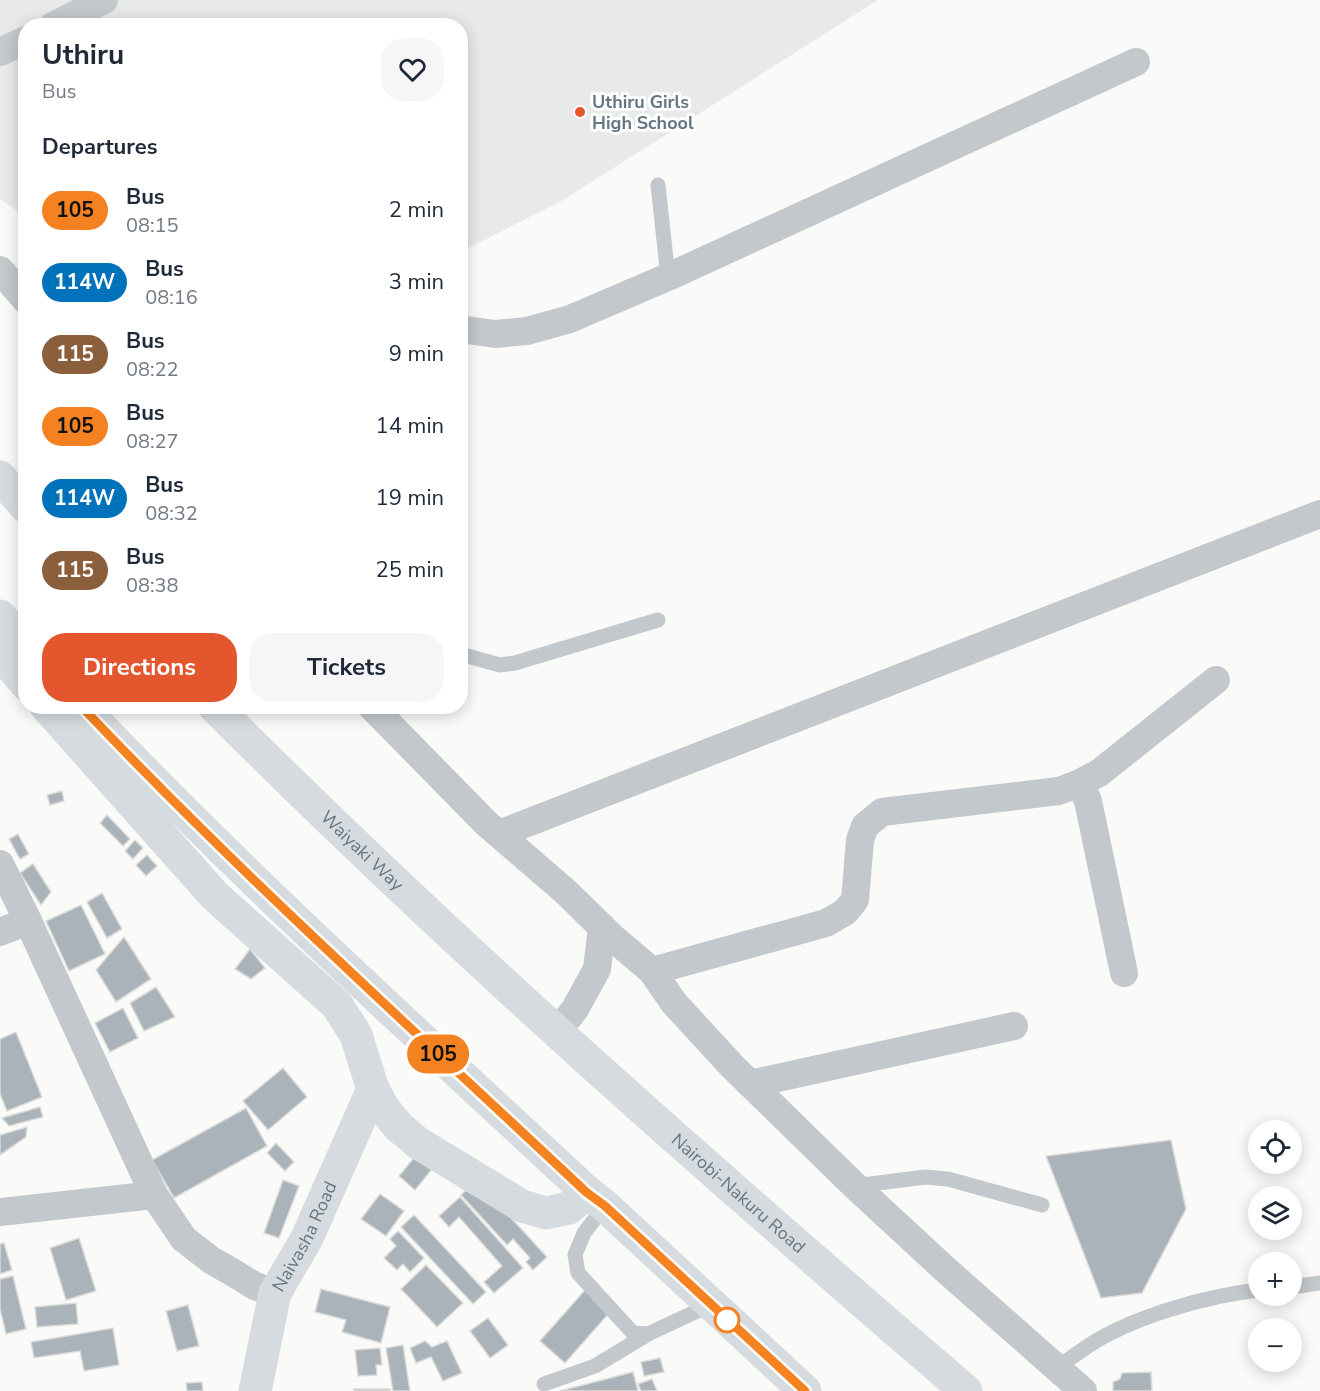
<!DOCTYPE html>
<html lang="en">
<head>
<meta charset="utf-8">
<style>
	:root { --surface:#fff; --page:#f6f6f7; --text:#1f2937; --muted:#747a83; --accent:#e4572e }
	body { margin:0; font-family:"Nunito Sans",sans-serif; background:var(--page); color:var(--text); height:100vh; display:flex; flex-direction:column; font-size:22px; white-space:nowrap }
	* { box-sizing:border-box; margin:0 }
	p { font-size:20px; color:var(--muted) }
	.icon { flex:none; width:33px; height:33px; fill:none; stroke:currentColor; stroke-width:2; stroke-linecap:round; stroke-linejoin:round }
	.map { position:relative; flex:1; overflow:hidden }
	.details { position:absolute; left:18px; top:18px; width:450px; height:696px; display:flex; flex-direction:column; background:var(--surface); border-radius:24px; box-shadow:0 3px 15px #0003 }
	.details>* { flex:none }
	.badge { padding:0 12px; border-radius:20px; font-size:21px; line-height:39px }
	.fabs { position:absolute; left:1248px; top:1120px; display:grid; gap:12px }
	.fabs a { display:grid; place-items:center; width:54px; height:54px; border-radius:50%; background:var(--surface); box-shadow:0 3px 15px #0003; font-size:30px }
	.map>.badge { position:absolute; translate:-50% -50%; box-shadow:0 0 0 3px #fff }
	h2 { padding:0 24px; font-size:22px; line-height:54px }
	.round { display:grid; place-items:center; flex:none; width:63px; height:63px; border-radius:24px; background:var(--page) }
	.headline { display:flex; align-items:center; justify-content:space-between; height:102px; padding:0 24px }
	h1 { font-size:28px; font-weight:700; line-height:45px }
	.cta { display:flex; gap:12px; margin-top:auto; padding:12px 24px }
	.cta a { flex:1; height:69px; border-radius:24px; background:var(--accent); color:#fff; font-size:24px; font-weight:700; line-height:69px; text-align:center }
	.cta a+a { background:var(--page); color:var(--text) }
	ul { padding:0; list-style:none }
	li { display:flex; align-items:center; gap:18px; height:72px; padding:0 24px }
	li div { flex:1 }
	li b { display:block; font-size:22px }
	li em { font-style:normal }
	li .badge { min-width:66px; font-weight:700; text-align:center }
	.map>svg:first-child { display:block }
</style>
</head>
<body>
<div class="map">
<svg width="1320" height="1391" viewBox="0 0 1320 1391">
	<rect width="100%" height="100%" fill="#fafaf8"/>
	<path fill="#e8e9e9" d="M0,0H878L563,200L461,252L460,26H26L25,216L0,199Z"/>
	<g fill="#aab3b9" stroke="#dcdcda" stroke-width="1.5">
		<path d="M62,791L64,801L50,805L47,795Z"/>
		<path d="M107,815L130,839L123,846L100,823Z"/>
		<path d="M18,834L29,854L20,859L9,839Z"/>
		<path d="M135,840L143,848L133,859L125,851Z"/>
		<path d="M147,855L157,866L146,876L136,865Z"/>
		<path d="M33,864L51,892L41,905L20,873Z"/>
		<path d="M102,893L122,929L107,938L87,902Z"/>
		<path d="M81,905L105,954L69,971L46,921Z"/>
		<path d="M124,937L151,979L116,1002L96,970Z"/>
		<path d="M250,949L265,968L251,979L235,969Z"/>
		<path d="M156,987L175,1017L144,1031L130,1003Z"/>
		<path d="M123,1008L138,1038L110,1052L95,1023Z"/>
		<path d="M16,1032L42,1097L7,1111L0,1094V1039Z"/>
		<path d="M283,1068L307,1097L268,1130L243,1101Z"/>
		<path d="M40,1107L43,1117L9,1126L2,1118Z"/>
		<path d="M246,1108L267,1146L174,1198L152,1160Z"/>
		<path d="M27,1127L26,1137L0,1155V1135Z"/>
		<path d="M1171,1140L1186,1209L1142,1293L1101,1298L1046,1156Z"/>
		<path d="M276,1143L294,1162L285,1171L267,1153Z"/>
		<path d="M417,1154L433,1168L415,1190L399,1176Z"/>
		<path d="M283,1180L299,1186L279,1238L264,1233Z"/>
		<path d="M476,1180L547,1257L533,1270L526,1262L530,1258L513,1239L507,1245L461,1195Z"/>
		<path d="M380,1194L404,1211L386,1236L361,1219Z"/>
		<path d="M460,1197L523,1268L494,1293L484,1282L502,1266L459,1217L449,1227L439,1216Z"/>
		<path d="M414,1215L486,1292L473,1304L401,1227Z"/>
		<path d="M398,1231L424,1258L410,1272L403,1264L397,1270L384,1258L396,1246L390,1239Z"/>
		<path d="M79,1238L96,1291L66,1300L50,1248Z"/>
		<path d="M4,1243L12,1270L0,1274V1244Z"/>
		<path d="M426,1265L463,1303L437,1327L401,1289Z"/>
		<path d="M13,1276L26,1329L6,1334L0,1309V1279Z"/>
		<path d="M321,1289L390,1307L381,1343L342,1332L346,1320L315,1312Z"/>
		<path d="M585,1290L610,1312L565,1363L540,1341Z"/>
		<path d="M76,1303L78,1324L37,1327L35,1307Z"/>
		<path d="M188,1305L199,1346L177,1351L166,1311Z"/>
		<path d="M488,1318L508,1345L490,1358L470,1331Z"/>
		<path d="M113,1328L119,1365L84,1371L80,1351L34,1358L31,1342Z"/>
		<path d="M425,1341L432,1347L447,1341L462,1373L443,1381L431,1357L416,1363L410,1348Z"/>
		<path d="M403,1345L410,1391H393L386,1348Z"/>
		<path d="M380,1348L382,1365H376L377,1375L358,1376L355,1350Z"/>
		<path d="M660,1358L664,1372L644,1376L641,1362Z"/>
		<path d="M633,1372L638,1391H560Z"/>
		<path d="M1151,1372L1152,1391H1113V1382L1120,1379L1122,1373Z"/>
		<path d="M652,1379L657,1391H641L638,1384Z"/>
		<path d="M202,1382L203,1391H187L186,1383Z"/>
		<rect x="354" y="1389" width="36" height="2"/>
	</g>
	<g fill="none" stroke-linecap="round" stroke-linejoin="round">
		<g stroke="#c3c8cc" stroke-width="15">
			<path d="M658,185L668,277"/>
			<path d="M460,654L500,665L515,663L658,620"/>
			<path d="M855,1186L925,1177L948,1179L1042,1205"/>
			<path d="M605,1206L584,1233L575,1255L578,1273L633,1333L648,1334L710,1305"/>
			<path d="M1292,1287L1320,1283"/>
			<path d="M1058,1367C1071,1358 1083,1349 1096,1341C1140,1315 1207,1296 1258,1290"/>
			<path d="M544,1384L595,1366L648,1334"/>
		</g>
		<g stroke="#c3c8cc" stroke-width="28">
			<path d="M53,26L104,0"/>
			<path d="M0,52L26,40"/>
			<path d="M0,270L26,300"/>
			<path d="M460,329L495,334L527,331L570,319L668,277L1136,62"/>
			<path d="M371,706L487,824L566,892L613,938L652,971L674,1003L732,1066L855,1186L947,1271L1083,1391"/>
			<path d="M1080,783L1088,801L1124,973"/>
			<path d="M499,834L1320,514"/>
			<path d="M0,864L28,921L154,1195L184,1239L211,1260L232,1272L255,1286L275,1293"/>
			<path d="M0,932L28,921"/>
			<path d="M652,971L826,923L845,912L855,900L860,840L865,826L882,812L1059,791L1080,783L1099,773L1216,680"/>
			<path d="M558,1031L575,1009L597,969L602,927"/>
			<path d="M750,1084L1014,1026"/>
			<path d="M0,1212L154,1195"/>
		</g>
		<g stroke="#d6dbdf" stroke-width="33">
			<path d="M0,653L26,684"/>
			<path d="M46,706L215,896L337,1005L356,1035L373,1089L384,1109L399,1127L418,1143L522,1206L546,1213L569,1208L587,1192"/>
			<path id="s1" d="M255,1391L275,1293L307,1238L373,1089"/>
		</g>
		<g stroke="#d6dbdf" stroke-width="33">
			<path d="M0,477L26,507"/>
			<path d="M0,616L26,645"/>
			<path d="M81,706C242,876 416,1033 587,1192L605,1206L805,1391"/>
			<path id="s2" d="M214,706C453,946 709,1170 966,1391"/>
		</g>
	</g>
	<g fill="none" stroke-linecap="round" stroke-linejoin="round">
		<defs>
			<path id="line" d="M81,706C242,876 416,1032 586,1192L605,1206L805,1391"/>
		</defs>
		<use href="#line" stroke="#fff" stroke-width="14"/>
		<use href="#line" stroke="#f58220" stroke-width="9"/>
	</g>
	<circle fill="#e4572e" stroke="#fff" stroke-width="2" cx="580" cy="112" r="6"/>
	<circle fill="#fff" stroke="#f58220" stroke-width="3" cx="727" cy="1320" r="12"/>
	<g text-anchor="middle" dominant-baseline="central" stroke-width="6" stroke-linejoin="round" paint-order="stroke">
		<g font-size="18" font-weight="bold" fill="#657683" stroke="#fff" text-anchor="start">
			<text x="592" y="102">Uthiru Girls<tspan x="592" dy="21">High School</tspan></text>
		</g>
		<g font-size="18" fill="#657683" stroke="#fff">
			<text stroke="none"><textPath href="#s2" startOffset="207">Waiyaki Way</textPath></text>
			<text stroke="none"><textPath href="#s2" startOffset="716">Nairobi-Nakuru Road</textPath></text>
			<text stroke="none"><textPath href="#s1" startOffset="164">Naivasha Road</textPath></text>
		</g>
	</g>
</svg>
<div class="fabs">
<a><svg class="icon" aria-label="locate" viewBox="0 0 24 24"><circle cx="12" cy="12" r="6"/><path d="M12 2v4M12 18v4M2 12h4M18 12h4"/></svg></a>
<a><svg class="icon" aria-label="layers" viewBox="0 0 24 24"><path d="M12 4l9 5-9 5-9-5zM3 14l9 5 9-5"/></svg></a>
<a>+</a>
<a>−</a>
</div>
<b class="badge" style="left:438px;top:1054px;background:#f58220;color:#111">105</b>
<section class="details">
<div class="headline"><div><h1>Uthiru</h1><p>Bus</p></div><a class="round"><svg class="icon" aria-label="heart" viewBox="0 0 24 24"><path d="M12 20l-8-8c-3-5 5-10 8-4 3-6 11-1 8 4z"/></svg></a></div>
<h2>Departures</h2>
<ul>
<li><span class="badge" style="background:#f58220;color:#111">105</span><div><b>Bus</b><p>08:15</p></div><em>2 min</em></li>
<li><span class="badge" style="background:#0072bc;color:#fff">114W</span><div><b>Bus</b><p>08:16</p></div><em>3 min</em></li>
<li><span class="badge" style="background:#8b5e3c;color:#fff">115</span><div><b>Bus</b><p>08:22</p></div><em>9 min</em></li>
<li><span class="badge" style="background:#f58220;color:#111">105</span><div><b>Bus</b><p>08:27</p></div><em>14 min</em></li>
<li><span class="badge" style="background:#0072bc;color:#fff">114W</span><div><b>Bus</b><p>08:32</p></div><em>19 min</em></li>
<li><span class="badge" style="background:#8b5e3c;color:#fff">115</span><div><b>Bus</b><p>08:38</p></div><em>25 min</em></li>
</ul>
<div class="cta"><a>Directions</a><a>Tickets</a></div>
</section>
</div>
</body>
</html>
